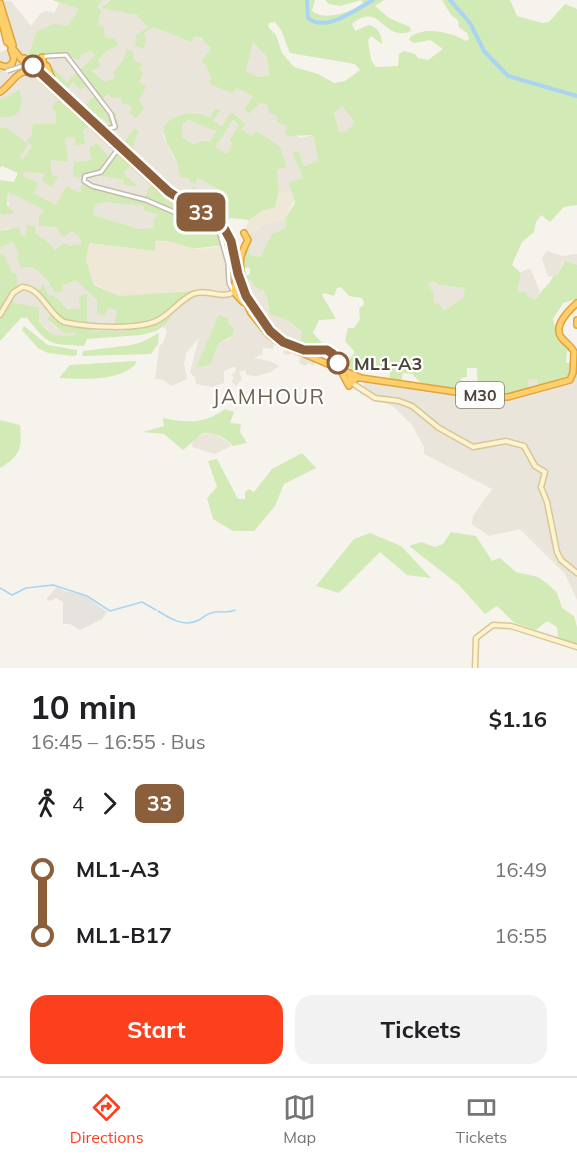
<!DOCTYPE html>
<html lang="en">
<head>
<meta charset="utf-8">
<style>
	:root { --surface:#fff; --page:#f2f2f2; --text:#202124; --muted:#757577; --line:#e0e0e0; --accent:#fc3f1d }
	body { margin:0; font-family:Mulish,sans-serif; background:var(--page); color:var(--text); height:100vh; display:flex; flex-direction:column; font-size:22px; white-space:nowrap }
	* { box-sizing:border-box; margin:0 }
	p { font-size:20px; color:var(--muted) }
	.icon { flex:none; width:33px; height:33px; fill:none; stroke:currentColor; stroke-width:2; stroke-linecap:round; stroke-linejoin:round }
	.map { position:relative; height:668px; overflow:hidden }
	.side { display:flex; flex-direction:column; background:var(--surface); flex:1 }
	.side>* { flex:none }
	.badge { padding:0 12px; border-radius:9px; font-size:21px; line-height:39px }
	.map>.badge { position:absolute; translate:-50% -50%; box-shadow:0 0 0 3px #fff }
	.legs { display:flex; align-items:center; gap:9px; height:66px; padding:0 30px; font-size:20px }
	.legs p { margin-inline-start:auto }
	.head { display:flex; align-items:center; justify-content:space-between; height:102px; padding:0 30px }
	h1 { font-size:33px; font-weight:700; line-height:45px }
	.primary-button { display:flex; gap:12px; margin-top:auto; padding:12px 30px }
	.primary-button a { flex:1; height:69px; border-radius:18px; background:var(--accent); color:#fff; font-size:24px; font-weight:700; line-height:69px; text-align:center }
	.primary-button a+a { background:var(--page); color:var(--text) }
	ul { padding:0 30px; list-style:none }
	li { display:flex; align-items:center; gap:21px; height:66px; font-size:22px }
	li i { display:grid; place-items:center; width:9px; height:100%; margin:0 8px; background:currentColor }
	li i::after { content:''; width:15px; height:15px; margin:-8px; border:4px solid; border-radius:50%; background:var(--surface) }
	li p { margin-inline-start:auto }
	li:first-child i { background:linear-gradient(#0000 50%,currentColor 0) }
	li:last-child i { background:linear-gradient(currentColor 50%,#0000 0) }
	.menu { display:flex; justify-content:space-around; align-items:center; height:84px; border-top:2px solid var(--line); background:var(--surface); font-size:16px; color:var(--muted) }
	.menu a { display:grid; justify-items:center; gap:3px }
	.menu .current { color:var(--accent) }
	.map>svg:first-child { display:block }
</style>
</head>
<body>
<div class="map">
<svg width="577" height="668" viewBox="0 0 577 668">
	<rect width="100%" height="100%" fill="#f6f3ec"/>
	<g fill="#eae5da" fill-rule="evenodd">
		<path d="M0,0L11,1L31,26L40,14L46,11L54,13L60,2L79,9L68,27L63,25L36,32L28,57L63,55L79,60L81,55L91,51L95,55L67,82L50,65V85L59,99L56,124L32,146L23,159L20,158L12,133L5,127L0,128V53L10,47L0,13Z"/>
		<path d="M102,0H109L105,3L141,17L148,27L136,35L135,46L144,33L154,27L191,42L194,37L206,41L211,48L201,62L206,66L211,79L209,80L232,93L237,88L254,96L260,103L268,105L287,126L288,129L300,138L313,135L318,161L304,166L298,151L292,152L303,178L290,182L293,195L279,191L277,169L267,138L256,131L251,137L242,129L246,123L231,113L222,126L212,122L210,117L195,112L169,121L163,136L177,164L180,177L188,178L196,184L198,178L227,194L223,203L193,191L200,197L193,210L122,195L83,182L80,193L56,205L34,193L39,183L23,176L24,172L52,175L51,160L67,162L65,138L75,137L86,143L83,130L93,126L102,117L111,113L100,101L109,93L121,97L131,105L132,110L129,111L136,117L139,83L127,50L116,78L105,83L91,71L115,39L105,37L104,27L98,25L97,8ZM134,129V162L123,173L129,179L124,180L93,175L82,178L74,162L110,158L116,146L119,149L125,144Z"/>
		<path d="M253,40L267,57L269,75L259,77L246,71Z"/>
		<path d="M73,82L88,84L95,95L82,109L64,93Z"/>
		<path d="M339,107H344L355,122L346,132H339L334,113Z"/>
		<path d="M194,120L216,131L210,143L195,144L182,137V124L186,121Z"/>
		<path d="M232,120L239,125L229,140L233,143L227,154L214,147Z"/>
		<path d="M8,192L44,210L39,226L72,231L79,237L82,244L55,250L47,241L35,233L27,236H21L9,228L0,231V213L2,215L9,209Z"/>
		<path d="M112,201L145,206L143,210L158,215L155,229H139L92,215L95,204Z"/>
		<path d="M285,218L286,228L272,234L260,257L249,256L246,247L250,242L249,234L262,225Z"/>
		<path d="M13,242L19,254L17,257L25,266L33,267L42,273L49,285L61,286L76,279L108,307L117,311L136,326L123,331H91L80,309H67L54,295L49,297L43,285L53,314L47,319L56,328L75,331V335L61,337L53,335L39,321V307L15,303L10,297L19,289L16,273L13,274L3,253L0,254V248Z"/>
		<path d="M547,251L562,256L577,254V266L563,263L557,275L548,277L542,258Z"/>
		<path d="M530,268L540,291L538,298L533,299L517,291L521,272Z"/>
		<path d="M433,279L439,285L466,288L463,298L443,311L432,302L434,293L428,285Z"/>
		<path d="M251,280L262,289L269,300L268,309L283,317L302,333L300,341L309,346L311,349L309,356L316,360L314,366L308,363L306,366L299,363L302,351L291,348L290,355L283,354L285,345L275,342L273,349L263,348L262,355L253,358L270,361L279,366L271,372L257,376L246,375V371H239L242,379L236,386L231,381L234,378L231,375L235,372L236,367H233L224,371V383L212,387L196,384L195,378L190,372L199,338L186,353L184,364L187,379L172,386L163,380L155,379L159,347L164,341L167,331L163,326L181,302L194,291L219,296L233,293L243,302L239,285ZM222,315L228,318L231,338L218,344L210,365L197,368L213,328Z"/>
		<path d="M526,372L577,373V600L565,574L520,529L489,536L472,524L473,516L492,489L424,454V447L412,425L393,406L360,394L365,380L504,400Z"/>
		<path d="M203,434H213L227,441L231,446L215,454L192,447L193,441Z"/>
	</g>
	<path fill="#e6e2dd" d="M57,587L64,591L84,595L107,612L102,619L80,630L70,624H63V602L56,598L50,601L46,599Z"/>
	<g fill="#efe8d6">
		<path d="M279,191L293,195L295,199L285,218L262,225L249,234L245,230L249,220L262,211L275,206Z"/>
		<path d="M155,241L178,242L197,249L224,246L228,271V283L233,293L222,297L182,291L166,295L120,296L94,284L86,260L88,243L155,251Z"/>
	</g>
	<g fill="#d2eab5" fill-rule="evenodd">
		<path d="M52,0H102L97,8L101,10L98,25L104,27L105,37L115,39L118,45L106,51L98,61L100,66L91,71L105,82L115,78L113,73L123,60L127,49L133,51V60L143,64L139,69L143,74L139,82L146,87L139,100L144,108L136,118L129,112L132,109L131,106L121,103V97L112,98L108,94L100,101L111,113L113,112L117,114L116,118L119,122L112,127L102,117L93,126L83,130L86,144L76,145L75,137L65,138L68,162L51,160L52,175L58,177L52,187L42,181L45,174L24,172L23,176L39,183L34,193L56,205L66,186L80,193L82,182L122,195L145,200L148,189L152,185L218,227L224,246C215,245 207,248 199,248C186,249 174,239 155,241V251L89,243L86,260L94,285L120,296L194,291L183,300L165,325L156,331L141,335L87,339L84,346C50,344 49,346 27,318H21L0,341V254L3,253L13,274L16,273L19,289L11,298L15,303L39,307V321C53,338 55,336 75,335V332L65,334L47,319L52,314L36,294L43,284L49,296L54,295L67,309H80L79,296L87,294V324H91V331H123L134,327L114,325L117,311L108,307L105,315L97,314V300L76,280L61,286L63,291L56,293C47,282 39,262 21,268L17,257L19,254L13,242L0,248V231L20,227L21,236H26L27,225L35,226V233L47,241L55,250L64,243L69,246L82,244L79,237L72,231L63,237L57,228L39,226V217L44,210L8,192L7,205L14,213L2,215L0,213V180L14,182L18,173L2,166L0,168V128L5,127L28,144L20,157L23,159L32,146L27,141L32,134L33,124H56V112L51,107L59,99L50,85L49,64L67,82L95,55L91,51L81,55L79,60L63,55L28,57L36,32L54,24L68,26L79,9ZM73,82L80,90L88,84L95,95L82,109L64,93ZM106,202L144,206L143,210L158,215L153,220L155,228L139,229L93,215L95,204Z"/>
		<path d="M110,0H315L312,11C326,22 351,11 364,4L361,0L340,6L329,4L325,0H384L375,6L389,18L410,27L411,31C382,43 381,0 352,24L355,31L369,25C378,27 382,35 382,44L371,36L368,40L371,60L376,67L398,66L399,54L404,51L415,54L418,58L428,60L443,49L430,40L414,43L409,40L410,37C425,26 451,32 466,41L469,39L468,34L459,27L458,20L451,15L442,0H510L517,16L542,23L549,22L565,4L577,9V205L564,207L550,222L541,215L536,222L534,232L522,242L512,265L521,273L517,291L527,293V296L533,299L538,298C541,288 550,286 553,276L557,275L565,261L577,265V299L563,303L553,319L557,335L570,350L567,351L566,363H575L577,378L540,388L537,379H528L529,390L503,396L502,387L486,386V392L478,391L477,368H467V377L461,378L460,389L424,386L412,374L403,373L401,382L389,380L390,372L351,370L347,362L355,352L345,341L348,328H354L360,319L359,308L363,306L364,302L362,298L349,296L341,287L337,288L334,296L324,293L322,295L336,319L319,320L313,333L325,346L311,349L308,345L300,341L302,333C293,324 284,316 271,315C266,304 271,302 262,289L260,291L257,287H255L251,280L244,283L241,277L250,274V268L240,267L246,247L250,248L249,255L260,257L272,234L286,228L285,218L295,203L289,182L303,178L292,152L298,151L304,166L318,161L313,135L288,136L285,134L287,126L277,122V116L269,113L268,105L260,103L248,114L245,109L253,96L237,88L232,93L212,85L209,81L211,79L206,66L201,62L211,48L201,38L194,37L191,42L154,27L144,33L146,39L144,48L135,46L136,35L148,27L137,15L102,8ZM275,22L281,30L290,53L355,64L360,70L345,81L334,83L318,74L294,67L282,53L276,35L268,27L269,23ZM253,41L267,57L269,75L259,77L246,71ZM342,106L355,122L346,132H339L334,113ZM433,280L439,285L465,288L463,298L443,311L440,305L433,302L434,293L428,285Z"/>
		<path d="M20,90C24,108 20,119 0,117V99Z"/>
		<path d="M215,109L221,110L212,121L222,126L231,112L246,124L242,129L251,136L256,131C277,145 281,141 286,168L277,169L279,191L275,207L262,211L249,220L230,218L225,224L200,207L201,205L208,203L193,191L191,186L223,203L227,194L198,178L196,184L191,183L188,178L180,177C179,173 178,168 177,163C171,147 150,126 178,116C191,112 197,112 210,117ZM189,120L216,131L210,142L202,141L194,144L182,137V124ZM233,120L239,125L229,140L233,143L227,154L215,147Z"/>
		<path d="M134,129L139,131L134,142V162L123,173L138,187L123,184L124,180L93,175L82,178L73,177L74,162L92,160L89,148L97,143L110,158C118,148 126,141 134,129Z"/>
		<path d="M221,315L228,318L229,324L234,329L232,336L218,344L210,365L196,368L218,316Z"/>
		<path d="M24,326L48,345L77,350V355L73,356L48,353L38,348L22,330Z"/>
		<path d="M159,333L158,344L151,354L82,356L83,351L131,345L142,342Z"/>
		<path d="M136,361L135,365C116,382 83,379 59,378L70,365Z"/>
		<path d="M225,409L234,412L230,423L241,424L240,432L247,443L233,446C224,436 215,433 203,433L183,450L164,434L143,432L164,426L163,418C187,423 205,424 225,409Z"/>
		<path d="M0,420L20,425C22,448 21,455 0,468Z"/>
		<path d="M302,453L316,468L284,484L275,506L254,531H233L213,519L207,498L217,487L208,461L217,459L238,499H245V492L249,489L254,492L272,469Z"/>
		<path d="M451,532L476,536L492,561L500,558L516,572L538,577L548,584L557,593L562,608L574,616L577,627V644L558,638L557,627L547,621L536,630L515,623L497,606L485,614L459,585L409,546L421,542L435,547L443,544Z"/>
		<path d="M370,533L401,546L431,578L407,575L380,552L339,593L316,586L354,539Z"/>
	</g>
	<g fill="none" stroke-linecap="round" stroke-linejoin="round">
		<g stroke="#a9d4f2" stroke-width="1.5">
			<path d="M0,588L12,595L26,588L53,585L87,596L110,611L142,602L156,610"/>
			<path d="M158,611C169,618 185,628 199,620C203,618 206,614 211,613C220,610 227,614 235,610"/>
		</g>
		<g stroke="#a9d4f2" stroke-width="4">
			<path d="M307,0L308,18C327,33 356,9 373,0"/>
			<path d="M450,0L470,23L484,51L508,76L577,96"/>
		</g>
		<defs>
			<g id="tertiary">
				<path d="M32,61L47,56L66,55L111,114L115,127L106,129L98,126"/>
				<path d="M118,149L101,172L85,176L84,181L92,186L146,200L174,212L206,222"/>
				<path d="M219,231L228,263L229,283L233,291"/>
			</g>
			<g id="secondary">
				<path d="M0,315L13,293L22,287C42,288 48,314 64,322C86,327 141,331 160,319C172,312 180,300 193,294C207,288 221,300 234,292"/>
				<path d="M352,383L375,398L399,401L412,406L439,428L473,447L506,441L524,446L535,466L545,472L541,487L547,502L557,552L561,560L577,573"/>
				<path d="M475,668L476,638L493,625L511,626L577,647"/>
			</g>
			<g id="motorway">
				<path d="M0,3L13,45"/>
				<path d="M0,15L7,42"/>
				<path d="M7,41L22,60L163,191L220,228L228,244L236,280L251,313L268,334L281,344L361,378L490,397H508L570,380L573,373L574,352C571,345 565,343 561,337C553,326 569,310 577,303"/>
				<path d="M24,58L43,70L45,67L42,57"/>
				<path d="M0,65L6,67L12,64L14,58L11,50"/>
				<path d="M47,66L55,86"/>
				<path d="M0,92C12,85 17,67 33,73"/>
				<path d="M189,206L206,210L209,207L208,201"/>
				<path d="M222,225L230,236L233,251"/>
				<path d="M244,233L248,240C235,263 242,268 244,291"/>
				<path d="M235,283L234,292L243,302"/>
				<path d="M251,305L263,322"/>
				<path d="M577,320V325"/>
				<path d="M304,350C319,350 332,347 338,362"/>
				<path d="M342,373L349,386"/>
				<path d="M349,374L352,383L356,378H360"/>
			</g>
		</defs>
		<use href="#tertiary" stroke="#c2bbae" stroke-width="6"/>
		<use href="#secondary" stroke="#d6c79b" stroke-width="7"/>
		<use href="#motorway" stroke="#e0a43c" stroke-width="8"/>
		<use href="#tertiary" stroke="#fff" stroke-width="3"/>
		<use href="#secondary" stroke="#fff3cd" stroke-width="4"/>
		<use href="#motorway" stroke="#ffcf6e" stroke-width="5"/>
		<defs>
			<path id="tertiary-bridge" d="M7,71L32,63"/>
			<path id="motorway-bridge" d="M338,362L342,373"/>
		</defs>
		<use href="#tertiary-bridge" stroke="#c2bbae" stroke-width="6" stroke-linecap="butt"/>
		<use href="#motorway-bridge" stroke="#e0a43c" stroke-width="8" stroke-linecap="butt"/>
		<use href="#tertiary-bridge" stroke="#fff" stroke-width="3"/>
		<use href="#motorway-bridge" stroke="#ffcf6e" stroke-width="5"/>
	</g>
	<g fill="none" stroke-linecap="round" stroke-linejoin="round">
		<defs>
			<path id="line-1" d="M33,66L169,192L223,226L231,241L238,274L246,296L270,331L283,342L304,350H327L333,354L338,363"/>
		</defs>
		<use href="#line-1" stroke="#fff" stroke-width="14"/>
		<use href="#line-1" stroke="#8b5e3c" stroke-width="9"/>
	</g>
	<g fill="#fff" stroke="#8b5e3c" stroke-width="3">
		<circle cx="33" cy="66" r="10"/>
		<circle cx="338" cy="363" r="10"/>
	</g>
	<g text-anchor="middle" dominant-baseline="central" stroke-width="4.5" stroke-linejoin="round" paint-order="stroke">
		<rect fill="#fff" stroke="#817c74" stroke-width="1.5" x="456" y="382" width="48" height="26" rx="4.5"/>
		<g font-size="16" font-weight="bold" fill="#4b4439">
			<text x="480" y="395">M30</text>
		</g>
		<g font-size="18" font-weight="bold" fill="#4b4439" stroke="#fff" text-anchor="start">
			<text x="354" y="363">ML1-A3</text>
		</g>
		<g font-size="21" letter-spacing="1.5" fill="#6e6250" stroke="#fff">
			<text x="269" y="396">JAMHOUR</text>
		</g>
	</g>
</svg>
<b class="badge" style="left:201px;top:212px;background:#8b5e3c;color:#fff">33</b>
</div>
<section class="side">
<div class="head"><div><h1>10 min</h1><p>16:45 – 16:55 · Bus</p></div><b>$1.16</b></div>
<div class="legs"><svg class="icon" aria-label="walk" viewBox="0 0 24 24"><circle cx="13" cy="4" r="2"/><path d="M13 8l-2 6 4 7M11 14l-3 7M7 12l3-4h3l4 4"/></svg>4<svg class="icon" aria-label="forward" viewBox="0 0 24 24"><path d="M9 5l7 7-7 7"/></svg><b class="badge" style="background:#8b5e3c;color:#fff">33</b></div>
<ul>
<li><i style="color:#8b5e3c"></i><b>ML1-A3</b><p>16:49</p></li>
<li><i style="color:#8b5e3c"></i><b>ML1-B17</b><p>16:55</p></li>
</ul>
<div class="primary-button"><a>Start</a><a>Tickets</a></div>
</section>
<nav class="menu">
<a class="current"><svg class="icon" aria-label="directions" viewBox="0 0 24 24"><path d="M12 3l9 9-9 9-9-9zM9 14v-3h6M13 9l2 2-2 2"/></svg>Directions</a>
<a><svg class="icon" aria-label="map" viewBox="0 0 24 24"><path d="M3 6l6-2 6 2 6-2v14l-6 2-6-2-6 2zM9 4v14M15 6v14"/></svg>Map</a>
<a><svg class="icon" aria-label="tickets" viewBox="0 0 24 24"><path d="M3 7h18v10H3zM15 7v10"/></svg>Tickets</a>
</nav>
</body>
</html>
